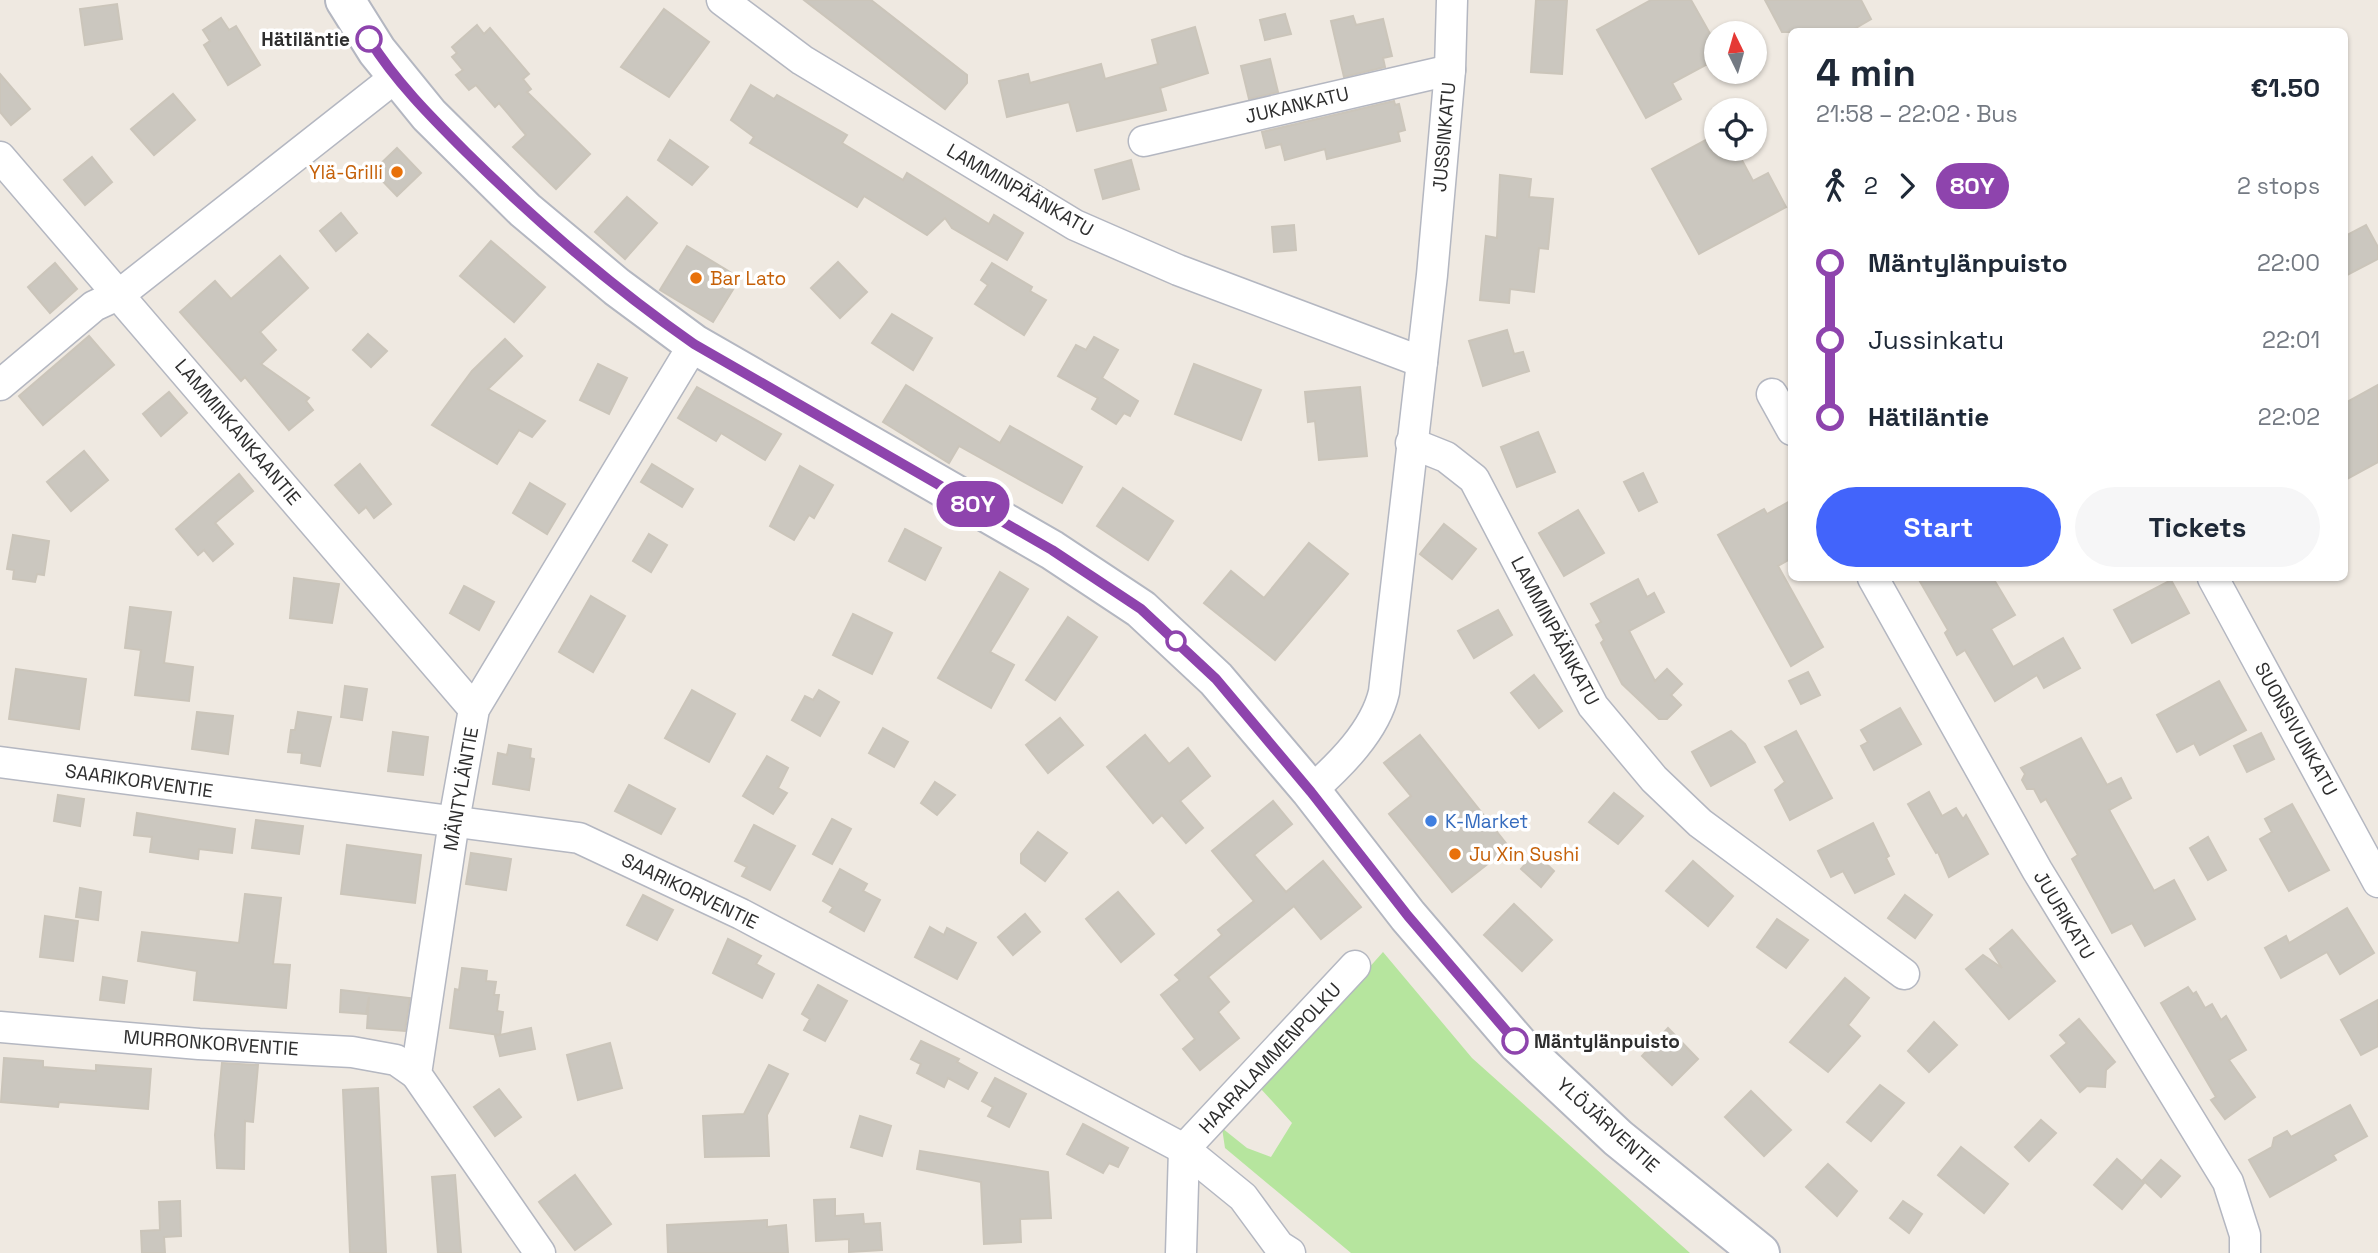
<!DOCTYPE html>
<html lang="en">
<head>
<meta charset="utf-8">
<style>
	:root { --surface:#fff; --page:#f6f6f7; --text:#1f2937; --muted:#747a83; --accent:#4264fb }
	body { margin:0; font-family:"Space Grotesk",sans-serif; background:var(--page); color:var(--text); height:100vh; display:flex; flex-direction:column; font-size:26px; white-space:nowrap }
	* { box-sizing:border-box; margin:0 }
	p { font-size:23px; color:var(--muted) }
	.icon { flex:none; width:38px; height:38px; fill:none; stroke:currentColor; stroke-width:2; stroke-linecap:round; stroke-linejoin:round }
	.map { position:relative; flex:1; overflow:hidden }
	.side { position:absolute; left:1788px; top:28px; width:560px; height:553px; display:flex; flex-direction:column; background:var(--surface); border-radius:10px; box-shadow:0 2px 5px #0004 }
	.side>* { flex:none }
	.badge { padding:0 14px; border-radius:23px; font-size:24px; line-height:46px }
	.needle { width:46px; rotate:355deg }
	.tools { position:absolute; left:1704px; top:21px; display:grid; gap:14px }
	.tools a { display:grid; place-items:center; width:63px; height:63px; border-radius:50%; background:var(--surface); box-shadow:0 2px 5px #0004; font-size:35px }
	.map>.badge { position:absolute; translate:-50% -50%; box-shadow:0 0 0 4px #fff }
	.legs { display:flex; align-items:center; gap:10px; height:77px; padding:0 28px; font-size:23px }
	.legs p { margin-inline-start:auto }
	.head { display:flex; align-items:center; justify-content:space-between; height:119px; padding:0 28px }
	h1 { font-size:38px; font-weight:800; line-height:52px }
	.button { display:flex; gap:14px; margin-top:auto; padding:14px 28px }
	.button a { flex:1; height:80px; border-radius:42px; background:var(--accent); color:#fff; font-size:28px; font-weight:800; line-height:80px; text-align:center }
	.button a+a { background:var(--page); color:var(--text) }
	ul { padding:0 28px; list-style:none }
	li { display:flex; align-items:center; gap:24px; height:77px; font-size:26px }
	li i { display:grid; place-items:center; width:10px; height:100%; margin:0 9px; background:currentColor }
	li i::after { content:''; width:18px; height:18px; margin:-9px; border:5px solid; border-radius:50%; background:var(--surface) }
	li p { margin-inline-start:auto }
	li:first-child i { background:linear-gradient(#0000 50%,currentColor 0) }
	li:last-child i { background:linear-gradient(currentColor 50%,#0000 0) }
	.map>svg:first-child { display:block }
</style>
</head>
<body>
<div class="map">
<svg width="2378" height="1253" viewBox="0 0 2378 1253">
	<rect width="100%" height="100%" fill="#efe9e1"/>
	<path fill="#b6e59e" d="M1383,952L1472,1058L1690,1253H1351L1225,1148L1222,1128L1247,1148L1271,1157L1292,1123L1261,1089Z"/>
	<g fill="#cbc7bf" stroke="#cbc5ba" stroke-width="2">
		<path d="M804,0H871L967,75V83L945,109Z"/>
		<path d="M1536,0H1567L1562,74L1531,72Z"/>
		<path d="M1651,0H1691L1717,46V59L1672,83L1681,99L1646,118L1597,30Z"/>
		<path d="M1765,0H1861L1871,19L1849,32H1782Z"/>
		<path d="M117,4L122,39L85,45L80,9Z"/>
		<path d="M664,9L709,42L669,97L621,67Z"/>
		<path d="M1285,14L1291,34L1265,40L1260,20Z"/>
		<path d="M1353,16L1356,25L1383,19L1392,56L1383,58L1385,67L1344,77L1331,21Z"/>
		<path d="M221,18L229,30L236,26L260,65L228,85L204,45L210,41L203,30Z"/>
		<path d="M477,25L484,34L490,28L529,74L523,79L531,89L527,92L590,154L556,189L513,147L526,135L499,103L495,107L476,85L469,90L456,75L463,70L452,57L457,53L452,47Z"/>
		<path d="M1195,27L1208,73L1160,88L1166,110L1077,131L1069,102L1007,117L999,81L1028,74L1030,83L1101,64L1105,79L1158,64L1152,40Z"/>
		<path d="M1270,59L1278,92L1249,99L1241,66Z"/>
		<path d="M0,74L30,109L11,125L0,112Z"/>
		<path d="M751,85L774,99L777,95L847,135L842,143L903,180L907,173L989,224L994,215L1023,233L1007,260L952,228L945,218L927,235L864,196L857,207L750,143L754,137L731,120Z"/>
		<path d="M173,94L195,120L154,155L131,129Z"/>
		<path d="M1394,101L1395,105L1399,104L1405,130L1398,132L1400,141L1327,159L1325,149L1285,160L1281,144L1266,148L1262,132Z"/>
		<path d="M1717,134V149H1736L1753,181L1768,173L1786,207L1699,254L1652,169Z"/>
		<path d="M670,140L708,167L692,185L658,160Z"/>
		<path d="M397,148L421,173L397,196L373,171Z"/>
		<path d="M92,157L112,182L85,205L64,180Z"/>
		<path d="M1131,160L1139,189L1103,199L1095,170Z"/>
		<path d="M1500,175L1531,179L1529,197L1553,199L1548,249L1539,248L1534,292L1510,289L1509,303L1480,300L1486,236L1497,238Z"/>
		<path d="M627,197L657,223L625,259L595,232Z"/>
		<path d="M341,213L357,233L336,251L320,231Z"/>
		<path d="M1294,225L1296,250L1274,252L1272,227Z"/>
		<path d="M2366,225L2378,247V259L2345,276V236Z"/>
		<path d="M491,241L545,287L514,322L460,276Z"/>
		<path d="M687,246L740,278L713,322L660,290Z"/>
		<path d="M280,256L308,288L260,332L276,350L261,364L309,398L306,401L313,410L289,430L245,377L241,381L180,312L215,281L231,299Z"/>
		<path d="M838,262L867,292L840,318L811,288Z"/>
		<path d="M55,263L77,289L50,313L28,287Z"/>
		<path d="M992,263L1032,287L1030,291L1046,300L1024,335L975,304L988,285L981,280Z"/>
		<path d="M892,314L932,338L913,370L872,343Z"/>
		<path d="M1507,330L1514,354L1523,352L1529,371L1483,386L1469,341Z"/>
		<path d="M368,334L387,351L371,367L353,350Z"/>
		<path d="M89,336L114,365L43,425L19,396Z"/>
		<path d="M1094,337L1118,350L1102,378L1138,401L1130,416L1124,413L1116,424L1092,409L1098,398L1058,376L1076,345L1086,350Z"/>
		<path d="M505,339L522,356L488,389L545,421L532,437L519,430L497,464L432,425L472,371Z"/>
		<path d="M598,364L627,378L609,414L580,400Z"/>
		<path d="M1194,364L1261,390L1241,440L1175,414Z"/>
		<path d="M906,385L1000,443L1010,426L1082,467L1062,503L959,446L949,463L883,422Z"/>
		<path d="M2378,385V462L2345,480V403Z"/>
		<path d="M697,387L781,434L765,460L721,433L716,441L678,418Z"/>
		<path d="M1360,387L1367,456L1319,460L1315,421L1308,422L1305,392Z"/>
		<path d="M169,392L187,413L161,436L143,414Z"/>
		<path d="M1538,432L1555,472L1517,487L1501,447Z"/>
		<path d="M84,451L108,480L71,511L47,482Z"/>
		<path d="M360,464L391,504L374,518L366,507L359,513L335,485Z"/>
		<path d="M652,464L693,489L682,507L641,482Z"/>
		<path d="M800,466L833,485L814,518L809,515L794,540L770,526Z"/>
		<path d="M1643,473L1657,502L1639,511L1624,482Z"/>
		<path d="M239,474L253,491L215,523L233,544L213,561L204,550L198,555L176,529Z"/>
		<path d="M530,483L565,504L547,534L513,513Z"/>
		<path d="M1123,488L1173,521L1148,560L1097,526Z"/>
		<path d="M1792,500V558L1778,566L1823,647L1791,666L1718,535L1764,509L1767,514Z"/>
		<path d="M1578,510L1604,553L1564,576L1539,533Z"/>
		<path d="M1444,524L1476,549L1452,579L1420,554Z"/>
		<path d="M905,529L941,548L925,580L889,561Z"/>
		<path d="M649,534L667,545L651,572L633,561Z"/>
		<path d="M13,535L49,541L44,575L37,574L35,582L13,579L14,570L7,569Z"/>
		<path d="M1309,543L1348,574L1275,660L1204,603L1231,571L1264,598Z"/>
		<path d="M1000,572L1028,589L990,652L1014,665L991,708L938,678Z"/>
		<path d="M294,578L339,584L332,623L290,618Z"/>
		<path d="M1918,578H1993L2015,615L1991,629L2013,667L2063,638L2080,668L2044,688L2037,675L1995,701L1965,650L1957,655L1945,633L1948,630Z"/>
		<path d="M1638,579L1647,597L1654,593L1664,612L1629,631L1655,681L1667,669L1682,684L1671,695L1681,705L1667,719H1659L1622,684L1601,643L1604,640L1596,625L1601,622L1591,604Z"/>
		<path d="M2171,580L2189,613L2132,643L2114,610Z"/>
		<path d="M464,586L494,602L479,630L450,613Z"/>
		<path d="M591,596L625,616L593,672L559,652Z"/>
		<path d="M130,607L171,612L164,663L193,667L189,701L135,695L141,650L125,648Z"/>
		<path d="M1498,610L1512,635L1474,658L1458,631Z"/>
		<path d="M853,614L892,633L872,674L833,655Z"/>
		<path d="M1068,617L1097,637L1055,700L1026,680Z"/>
		<path d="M16,669L86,679L79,729L9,719Z"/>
		<path d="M1808,672L1820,695L1801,704L1789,681Z"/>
		<path d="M1534,675L1562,711L1539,728L1511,693Z"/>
		<path d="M2219,681L2246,730L2200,755L2194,743L2177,752L2157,715Z"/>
		<path d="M345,686L367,689L362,720L341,717Z"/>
		<path d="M692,690L735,714L709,762L665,738Z"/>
		<path d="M819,690L839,702L820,736L792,720L805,696L813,700Z"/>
		<path d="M1900,708L1921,744L1874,770L1861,746L1868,742L1861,730Z"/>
		<path d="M197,712L233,716L228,754L192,749Z"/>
		<path d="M298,712L331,717L320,766L301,763L302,753L288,752L291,730H295Z"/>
		<path d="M1060,718L1083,745L1048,773L1026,745Z"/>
		<path d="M883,728L908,742L894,767L869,753Z"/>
		<path d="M1731,731L1745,744L1755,762L1711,786L1692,752Z"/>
		<path d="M1796,731L1832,798L1790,820L1775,790L1785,782L1765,747Z"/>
		<path d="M393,732L428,737L423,775L388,771Z"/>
		<path d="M2261,733L2274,759L2247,772L2234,746Z"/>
		<path d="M1145,735L1169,764L1188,748L1210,776L1180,801L1203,828L1186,843L1162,815L1153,823L1107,767Z"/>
		<path d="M1420,735L1509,847L1452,892L1389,814L1411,796L1384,763Z"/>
		<path d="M2081,738L2107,785L2121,778L2131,798L2109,810L2154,891L2174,880L2195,919L2145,946L2132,923L2112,933L2072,859L2078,855L2046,799L2041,802L2034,789H2027L2022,780L2025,774L2021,768Z"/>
		<path d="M509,745L531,749L530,758L534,759L529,790L493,784L498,753L507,755Z"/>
		<path d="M767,756L788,768L778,788L787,793L773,814L743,796Z"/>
		<path d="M935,782L955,795L937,815L921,803Z"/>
		<path d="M629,785L675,809L661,834L615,811Z"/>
		<path d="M1929,792L1942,816L1956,808L1963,819L1966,815L1988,854L1949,877L1938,852L1936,853L1908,804Z"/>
		<path d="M1614,793L1643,816L1618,844L1589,822Z"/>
		<path d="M58,795L84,799L80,826L54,821Z"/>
		<path d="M1273,801L1292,824L1254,855L1286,892L1323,861L1361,907L1321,939L1294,906L1208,977L1229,1002L1218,1012L1239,1038L1200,1070L1183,1049L1195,1039L1161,995L1180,980L1175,975L1222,935L1218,930L1254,901L1212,851Z"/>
		<path d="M2292,804L2329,870L2289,891L2260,839L2272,832L2265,819Z"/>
		<path d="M137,813L235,829L232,853L199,849L198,859L150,852L152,837L134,835Z"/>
		<path d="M832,819L851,829L832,864L813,854Z"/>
		<path d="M256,820L303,826L299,854L252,848Z"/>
		<path d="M1873,823L1889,856L1886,858L1894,874L1855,893L1843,871L1831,877L1818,851Z"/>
		<path d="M754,825L795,846L770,890L742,876L747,867L735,861Z"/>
		<path d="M1038,832L1067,853L1045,881L1021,863V854Z"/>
		<path d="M2208,837L2226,870L2208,880L2190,848Z"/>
		<path d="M347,845L421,855L415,903L341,894Z"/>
		<path d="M471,853L511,859L506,890L466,884Z"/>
		<path d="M1535,853L1554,871L1541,887L1521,869Z"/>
		<path d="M1693,861L1733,896L1708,926L1666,891Z"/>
		<path d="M840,869L867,884L863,891L880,900L864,931L830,912L833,907L823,901Z"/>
		<path d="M80,888L101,892L98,920L76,917Z"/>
		<path d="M1118,892L1154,934L1121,962L1086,919Z"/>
		<path d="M245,894L281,898L273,964L290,965L286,1008L194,1000L197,971L138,961L142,932L239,943Z"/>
		<path d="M643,895L673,910L657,940L627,925Z"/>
		<path d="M1905,895L1932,915L1915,938L1888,918Z"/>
		<path d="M1514,904L1552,940L1522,971L1484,935Z"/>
		<path d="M2347,908L2374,953L2340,974L2327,952L2281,978L2265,948L2286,936L2289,943Z"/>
		<path d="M1025,914L1040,932L1013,955L998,937Z"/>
		<path d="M45,916L78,921L73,961L40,957Z"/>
		<path d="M1777,919L1808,940L1786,968L1757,947Z"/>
		<path d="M930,927L944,935L947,928L976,943L957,979L915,957Z"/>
		<path d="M2012,930L2055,981L2009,1019L1966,969L1983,955L2002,968L1990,949Z"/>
		<path d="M728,939L761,956L756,964L774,974L762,998L713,973Z"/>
		<path d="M462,968L487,971L486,981L496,982L494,995H499L497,1011L503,1012L500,1035L450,1028L455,989L459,990Z"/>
		<path d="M103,977L127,981L124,1003L100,1000Z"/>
		<path d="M1845,978L1869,998L1848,1025L1860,1036L1828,1072L1790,1042Z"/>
		<path d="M818,985L847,1001L825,1041L804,1030L810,1019L802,1014Z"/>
		<path d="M2188,987L2193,994L2196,992L2205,1008L2212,1004L2221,1020L2226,1016L2246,1050L2229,1060L2255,1097L2225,1119L2211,1100L2216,1097L2161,1003Z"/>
		<path d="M341,990L410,998L405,1031L367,1028L369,997L366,1014L340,1012Z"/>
		<path d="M2378,1000V1046L2361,1055L2341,1020Z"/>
		<path d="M2079,1019L2115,1062L2106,1070L2105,1087L2087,1086L2080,1092L2051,1056L2067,1043L2060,1035Z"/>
		<path d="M1934,1022L1957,1045L1929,1072L1908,1051Z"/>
		<path d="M531,1028L535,1049L500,1056L495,1036Z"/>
		<path d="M1668,1028L1698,1059L1672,1085L1642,1056Z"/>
		<path d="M921,1041L959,1059L957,1062L977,1073L968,1089L948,1078L944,1087L917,1073L921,1064L911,1059Z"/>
		<path d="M610,1043L622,1088L578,1100L567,1055Z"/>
		<path d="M4,1058L43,1061V1067L96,1071V1065L151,1069L148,1109L59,1102L58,1107L1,1102Z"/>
		<path d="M222,1063L258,1065L253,1122L245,1121L244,1169L217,1168L215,1135Z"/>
		<path d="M769,1065L788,1074L767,1115L769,1156L705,1157L703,1116L744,1114Z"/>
		<path d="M995,1078L1026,1094L1009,1127L988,1116L993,1107L982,1101Z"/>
		<path d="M1880,1085L1904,1103L1871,1141L1847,1122Z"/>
		<path d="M378,1088L386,1253H350L343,1090Z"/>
		<path d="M499,1089L521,1117L495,1136L474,1107Z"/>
		<path d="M1751,1091L1791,1130L1764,1156L1725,1117Z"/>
		<path d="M2350,1105L2367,1136L2333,1155L2336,1160L2270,1197L2249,1160L2272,1147L2274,1138L2287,1131L2291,1137Z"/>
		<path d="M860,1116L891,1126L882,1156L851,1147Z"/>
		<path d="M2041,1120L2056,1133L2029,1161L2015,1147Z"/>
		<path d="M1083,1124L1128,1148L1118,1167L1109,1163L1103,1173L1067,1154Z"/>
		<path d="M1961,1147L2008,1184L1984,1213L1938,1175Z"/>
		<path d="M920,1151L1048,1172L1051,1218L1020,1219L1021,1242L984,1244L981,1182L917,1169Z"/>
		<path d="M2117,1159L2144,1183L2122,1209L2094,1185Z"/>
		<path d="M2161,1160L2180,1176L2161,1197L2143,1180Z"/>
		<path d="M1828,1164L1857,1191L1837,1216L1806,1187Z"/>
		<path d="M455,1175L461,1253H438L432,1177Z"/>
		<path d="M575,1175L611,1224L575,1250L539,1202Z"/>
		<path d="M835,1199V1216L863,1214L864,1224L880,1223L882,1250L849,1252V1239L816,1241L814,1200Z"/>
		<path d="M180,1201L181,1236L164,1237L165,1253H142L141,1231L160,1230L159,1202Z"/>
		<path d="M1903,1201L1922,1214L1909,1233L1890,1218Z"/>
		<path d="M767,1220V1227L786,1225L788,1253H668L667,1225Z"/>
	</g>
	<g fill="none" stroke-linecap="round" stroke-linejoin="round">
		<defs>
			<g id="minor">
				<path d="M722,0L802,60L1075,225L1178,270L1422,362"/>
				<path d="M1144,141L1450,70"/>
				<path d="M0,157L474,709"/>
				<path d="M0,385L94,306L120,294L397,76"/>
				<path d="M1772,394L1792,430"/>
				<path d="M1411,443L1446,457L1474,479L1593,706L1654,779L1700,823L1904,974"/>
				<path d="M1873,578L2037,870L2228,1182L2245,1235V1253"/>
				<path d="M2213,578L2378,882"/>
				<path d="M0,762L579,838L741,914L1184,1149L1243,1197L1279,1246L1290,1253"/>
				<path d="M1311,791C1340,765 1375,731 1384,692L1432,275L1450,70L1452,0"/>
				<path d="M0,1027L199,1044L352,1052L396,1060L416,1074"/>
				<path d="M1184,1149L1355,966"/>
				<path d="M540,1253L416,1074L454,821L474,709L694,344"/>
				<path d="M1181,1253L1184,1149"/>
			</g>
			<path id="secondary" d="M345,0L377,51L429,115L525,210L617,287L694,344L1052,550L1141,609L1216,679L1311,791L1408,916L1518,1044L1618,1138L1760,1253"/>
		</defs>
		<use href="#minor" stroke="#b4b7c1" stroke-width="33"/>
		<use href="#secondary" stroke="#b4b7c1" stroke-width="42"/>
		<use href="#minor" stroke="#fff" stroke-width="30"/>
		<use href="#secondary" stroke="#fff" stroke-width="38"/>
	</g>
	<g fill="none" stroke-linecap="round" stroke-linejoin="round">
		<defs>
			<path id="line-1" d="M369,39C395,81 431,117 466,152C537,222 612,287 694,344L1052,550L1141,609L1216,679L1311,792L1408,916L1515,1041"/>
		</defs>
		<use href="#line-1" stroke="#fff" stroke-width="16"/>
		<use href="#line-1" stroke="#8e44ad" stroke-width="10"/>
	</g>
	<g fill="#fff" stroke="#8e44ad" stroke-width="3.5">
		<circle cx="369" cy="39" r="12"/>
		<circle cx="1176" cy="641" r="9"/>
		<circle cx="1515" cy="1041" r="12"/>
	</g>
	<g fill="#e8710a" stroke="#fff" stroke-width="2.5">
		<circle cx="397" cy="172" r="7"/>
		<circle cx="696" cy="278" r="7"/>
		<circle cx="1455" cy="854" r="7"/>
	</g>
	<circle fill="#3f7fe0" stroke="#fff" stroke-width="2.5" cx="1431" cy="821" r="7"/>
	<g text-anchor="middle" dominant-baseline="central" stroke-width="7" stroke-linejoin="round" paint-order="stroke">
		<g font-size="19" font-weight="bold" fill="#2e2e2e" stroke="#fff" text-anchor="end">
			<text x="350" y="39">Hätiläntie</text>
			<text x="1534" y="1041" text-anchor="start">Mäntylänpuisto</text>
		</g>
		<g font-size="19" fill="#2e2e2e" stroke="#fff">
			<text transform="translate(1297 105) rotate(-13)">JUKANKATU</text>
			<text transform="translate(1444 137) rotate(-85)">JUSSINKATU</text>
			<text transform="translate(1020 190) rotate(30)">LAMMINPÄÄNKATU</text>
			<text transform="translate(238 432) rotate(50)">LAMMINKANKAANTIE</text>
			<text transform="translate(1555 631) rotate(62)">LAMMINPÄÄNKATU</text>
			<text transform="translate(2296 729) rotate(61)">SUONSIVUNKATU</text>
			<text transform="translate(139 781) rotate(8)">SAARIKORVENTIE</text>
			<text transform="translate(461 789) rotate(-80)">MÄNTYLÄNTIE</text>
			<text transform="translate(690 891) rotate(26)">SAARIKORVENTIE</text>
			<text transform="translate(2064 915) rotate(59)">JUURIKATU</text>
			<text transform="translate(211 1043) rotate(4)">MURRONKORVENTIE</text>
			<text transform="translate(1270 1058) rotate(-47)">HAARALAMMENPOLKU</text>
			<text transform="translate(1608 1125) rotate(42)">YLÖJÄRVENTIE</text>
		</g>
		<g font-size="19" fill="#c56008" stroke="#fff" text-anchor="start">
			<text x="383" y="172" text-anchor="end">Ylä-Grilli</text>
			<text x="710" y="278">Bar Lato</text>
			<text x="1469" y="854">Ju Xin Sushi</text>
		</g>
		<g font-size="19" fill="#366cbe" stroke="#fff" text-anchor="start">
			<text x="1445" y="821">K-Market</text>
		</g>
	</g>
</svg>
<div class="tools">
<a><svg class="needle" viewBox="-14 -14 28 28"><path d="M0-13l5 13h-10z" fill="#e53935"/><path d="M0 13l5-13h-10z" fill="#747a83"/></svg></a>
<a><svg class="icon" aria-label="locate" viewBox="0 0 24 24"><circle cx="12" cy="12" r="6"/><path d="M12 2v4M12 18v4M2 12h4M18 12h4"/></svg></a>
</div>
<b class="badge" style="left:973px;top:504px;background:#8e44ad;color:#fff">80Y</b>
<section class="side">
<div class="head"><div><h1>4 min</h1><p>21:58 – 22:02 · Bus</p></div><b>€1.50</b></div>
<div class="legs"><svg class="icon" aria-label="walk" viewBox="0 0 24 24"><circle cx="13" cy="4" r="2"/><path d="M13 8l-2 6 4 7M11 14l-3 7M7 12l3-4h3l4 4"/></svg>2<svg class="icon" aria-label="forward" viewBox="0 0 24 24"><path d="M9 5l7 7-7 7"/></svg><b class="badge" style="background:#8e44ad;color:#fff">80Y</b><p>2 stops</p></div>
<ul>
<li><i style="color:#8e44ad"></i><b>Mäntylänpuisto</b><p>22:00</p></li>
<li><i style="color:#8e44ad"></i><span>Jussinkatu</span><p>22:01</p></li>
<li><i style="color:#8e44ad"></i><b>Hätiläntie</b><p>22:02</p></li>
</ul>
<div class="button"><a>Start</a><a>Tickets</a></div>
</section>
</div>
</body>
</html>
